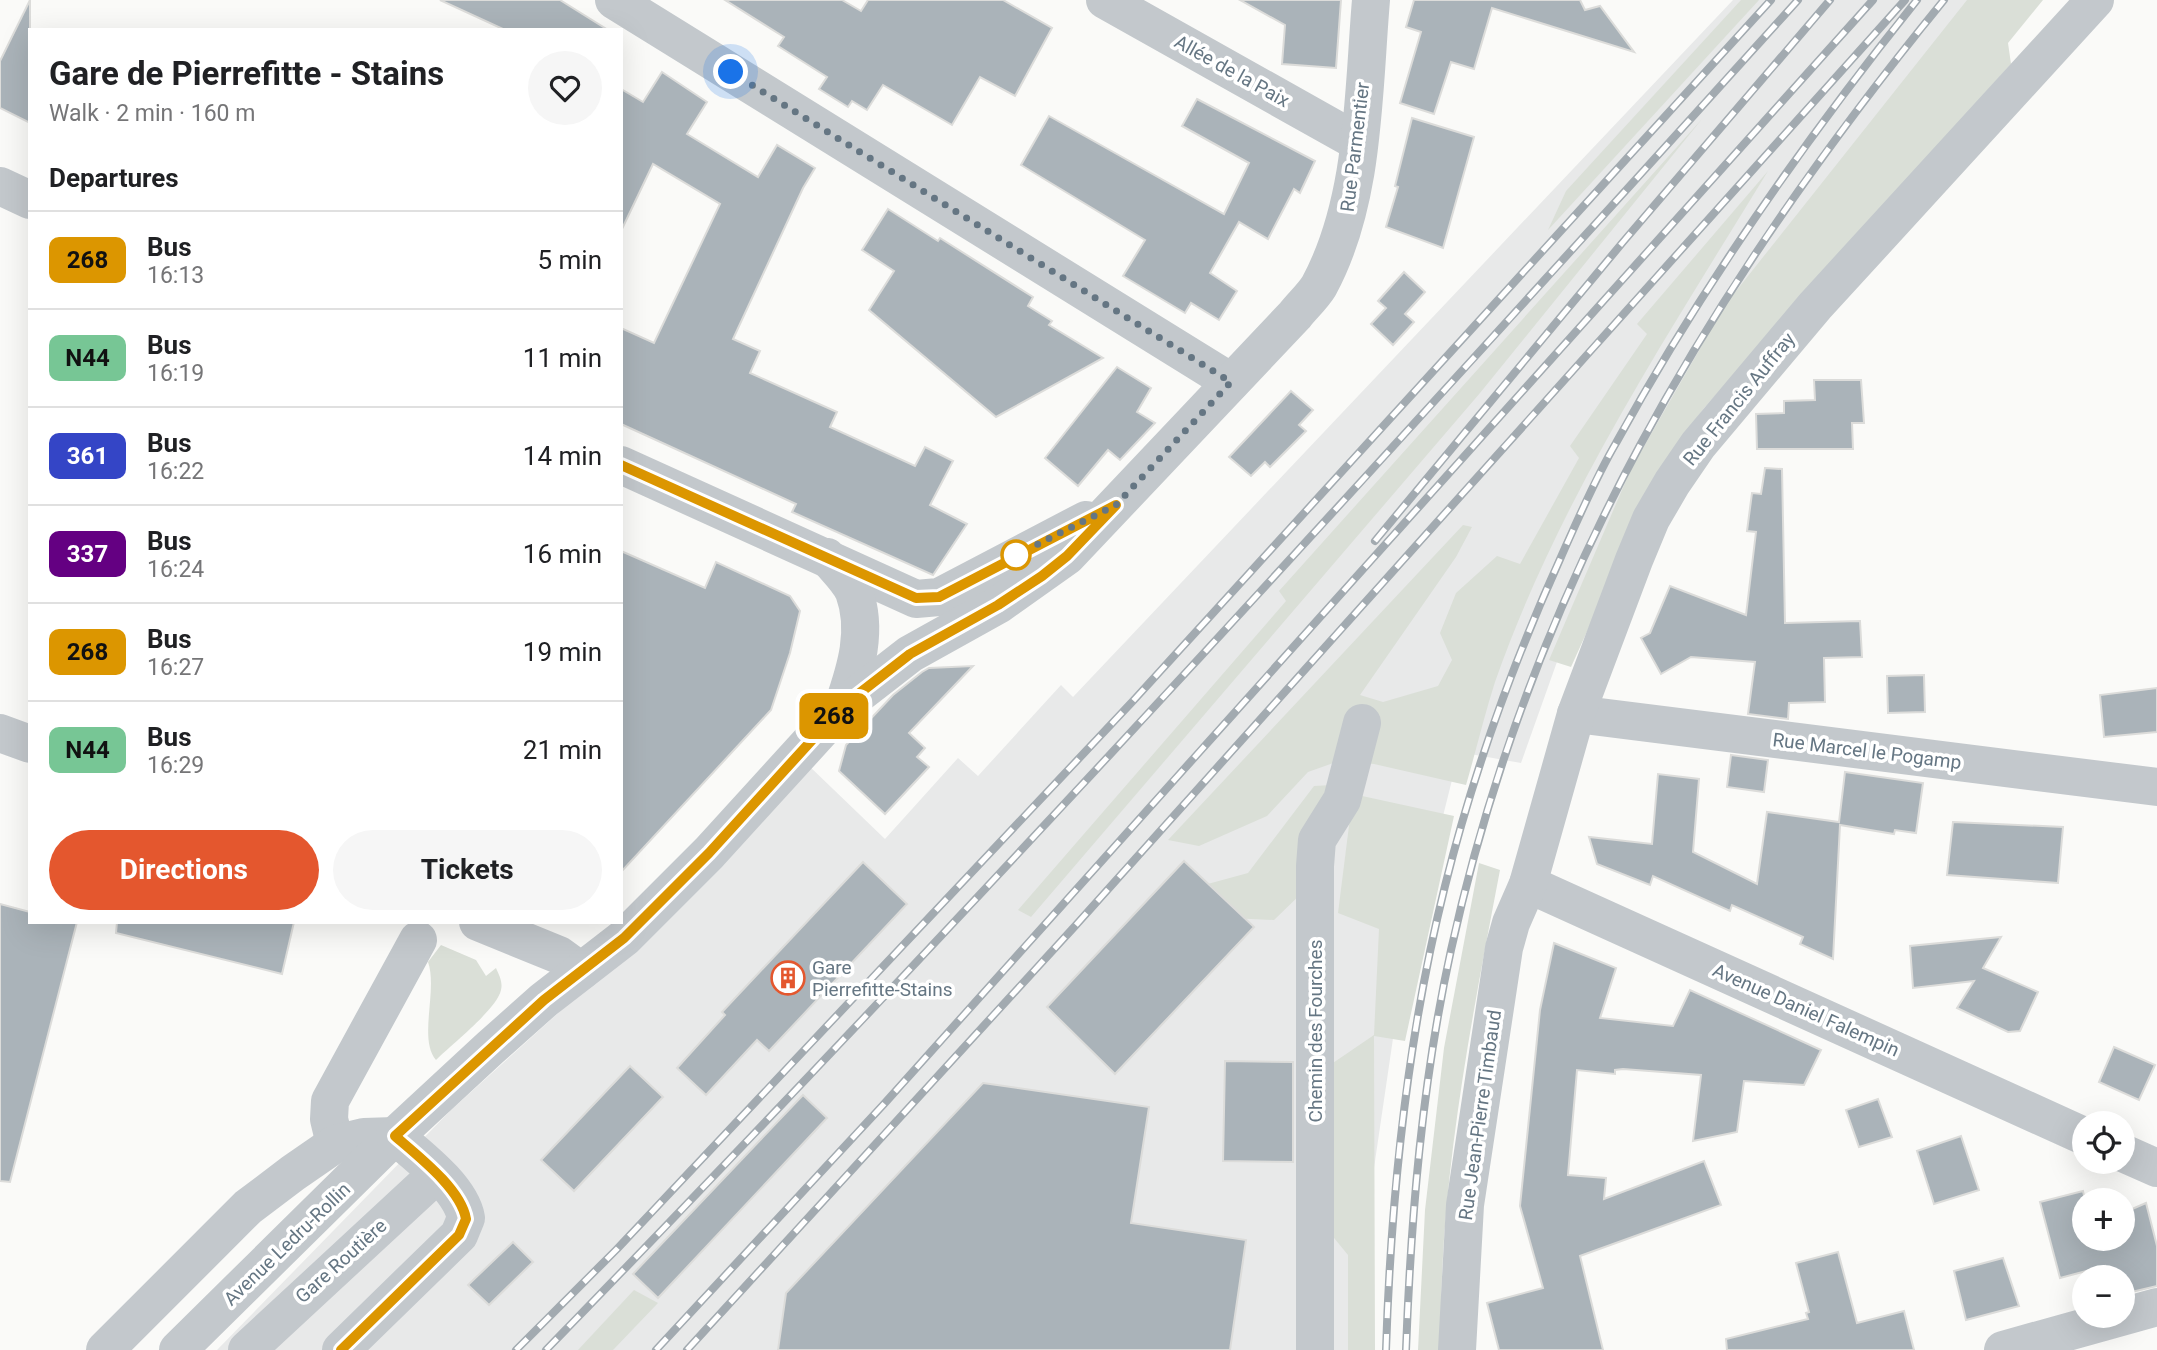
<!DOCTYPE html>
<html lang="en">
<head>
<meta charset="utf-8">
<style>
	:root { --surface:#fff; --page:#f6f6f6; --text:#202124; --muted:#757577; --line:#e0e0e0; --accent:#e4572e }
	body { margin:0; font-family:Roboto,sans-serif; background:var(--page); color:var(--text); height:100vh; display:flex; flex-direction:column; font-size:26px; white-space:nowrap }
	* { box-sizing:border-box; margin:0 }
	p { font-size:23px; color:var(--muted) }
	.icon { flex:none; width:38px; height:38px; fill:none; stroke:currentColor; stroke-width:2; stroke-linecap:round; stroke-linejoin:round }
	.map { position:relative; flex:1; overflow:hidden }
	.sheet { position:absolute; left:28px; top:28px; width:595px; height:896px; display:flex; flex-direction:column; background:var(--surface); border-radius:0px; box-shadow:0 7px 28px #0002 }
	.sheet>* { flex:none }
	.badge { padding:0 14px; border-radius:10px; font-size:24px; line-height:46px }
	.tools { position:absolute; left:2072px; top:1111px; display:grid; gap:14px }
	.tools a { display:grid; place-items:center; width:63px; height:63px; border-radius:50%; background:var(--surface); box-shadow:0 7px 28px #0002; font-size:35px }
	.you { position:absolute; width:35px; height:35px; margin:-18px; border:5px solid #fff; border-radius:50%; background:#1a73e8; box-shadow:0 0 0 10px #1a73e833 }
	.map>.badge { position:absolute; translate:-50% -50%; box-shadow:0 0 0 4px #fff }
	h2 { padding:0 21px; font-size:26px; line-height:63px }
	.round { display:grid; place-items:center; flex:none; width:74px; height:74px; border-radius:37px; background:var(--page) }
	.overview { display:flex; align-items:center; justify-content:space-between; height:119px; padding:0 21px }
	h1 { font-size:33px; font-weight:700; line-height:52px }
	.action { display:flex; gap:14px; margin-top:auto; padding:14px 21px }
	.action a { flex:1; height:80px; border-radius:42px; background:var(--accent); color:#fff; font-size:28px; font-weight:700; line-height:80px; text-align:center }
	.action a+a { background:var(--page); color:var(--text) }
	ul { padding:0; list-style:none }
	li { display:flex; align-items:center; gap:21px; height:98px; padding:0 21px; border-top:2px solid var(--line) }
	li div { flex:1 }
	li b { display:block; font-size:26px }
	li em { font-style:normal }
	li .badge { min-width:77px; font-weight:700; text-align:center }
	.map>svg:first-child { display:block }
</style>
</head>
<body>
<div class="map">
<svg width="2157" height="1350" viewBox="0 0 2157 1350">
	<rect width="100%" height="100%" fill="#fafaf8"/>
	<path fill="#e8e9e9" d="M1733,0H1997L1558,659L1521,763L1459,752L1401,984L1374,1168L1371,1350H217L450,1111L631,947L806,763L885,839L958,758L978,776L1061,685L1073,697Z"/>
	<g fill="#dadfd7">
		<path d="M1741,0H1759L1548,230L1566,191Z"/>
		<path d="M1967,0H2043L2008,43L2011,64L1704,408L1661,468L1571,667L1549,660L1631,469L1725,305Z"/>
		<path d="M1702,119L1480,393L1031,917L1018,910L1286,601L1279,591Z"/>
		<path d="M1768,171C1668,335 1559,499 1495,682C1484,716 1476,751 1466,785L1374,764L1339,761L1308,772L1267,816L1199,846L1168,840L1463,525L1472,527L1456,557L1360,695L1383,702L1438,686L1452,660L1440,633L1456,593L1497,556L1520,564L1579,458L1570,446L1647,334L1637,324Z"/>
		<path d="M1332,785L1305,890L1274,920L1230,918L1204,885L1248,873L1314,786Z"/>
		<path d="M1353,794L1454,816L1405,1041L1374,1036L1375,1350H1348V1255L1330,1233V1065L1374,1035L1379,929L1338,913Z"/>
		<path d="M1479,863L1500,870C1470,1028 1438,1189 1441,1350H1418L1425,1210L1444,1048Z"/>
		<path d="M441,945L476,960L486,976L496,968C499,975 503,982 501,990C497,1009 451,1045 436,1060C418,1039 438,990 428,962Z"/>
		<path d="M634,1290L658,1303L613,1350H578Z"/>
	</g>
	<g fill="#aab3b9" stroke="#dcdcda" stroke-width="2">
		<path d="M30,0V123L0,108V61Z"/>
		<path d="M440,0H560L608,30H505Z"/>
		<path d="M725,0H842L861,11L868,0H1003L1052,28L1015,96L980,77L952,125L883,85L867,110L852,101L848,107L819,89L827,77L778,46L784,37Z"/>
		<path d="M1240,0H1341L1336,68L1282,64L1285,25Z"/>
		<path d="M1414,0H1580L1585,10L1600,6L1634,52L1492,8L1474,69L1451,62L1434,114L1400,103L1421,32L1406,27Z"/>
		<path d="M662,72L707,102L687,134L758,177L777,145L815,168L803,188L733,339L760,351L750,373L837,412L830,427L915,466L925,447L953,461L930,505L967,524L933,575L792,512L796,504L621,424V328L654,343L720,204L653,164L621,231V89L643,102Z"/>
		<path d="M1197,99L1315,161L1300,193L1294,189L1268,239L1239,222L1210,273L1237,291L1219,320L1191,303L1185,313L1123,276L1145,240L1021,165L1049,116L1224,214L1249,163L1182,126Z"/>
		<path d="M1412,118L1474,137L1443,248L1386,227L1398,187L1395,186Z"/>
		<path d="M888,209L938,241L940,238L1033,297L1028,306L1052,321L1049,325L1103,358L996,417L869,310L894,271L862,250Z"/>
		<path d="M1404,272L1425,292L1405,314L1414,322L1393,345L1371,324L1386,308L1378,301Z"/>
		<path d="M1117,367L1151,388L1137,412L1155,423L1120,460L1108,450L1078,486L1045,458Z"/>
		<path d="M1814,380H1861L1864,423H1852L1853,449H1757L1756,414L1784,413V401L1815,400Z"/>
		<path d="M1291,391L1313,410L1299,425L1306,431L1270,467L1265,462L1251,476L1229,457Z"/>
		<path d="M1765,468L1782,469L1785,623L1860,621L1862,657L1824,658L1825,702L1789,703L1788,719L1748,714L1755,662L1691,657L1661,674L1641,638L1650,633L1670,586L1746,615L1756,532L1747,531L1752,493L1761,494Z"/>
		<path d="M621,551L705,588L716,562L790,596L800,611L790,653L771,710L621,872Z"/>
		<path d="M973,666L909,733L925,748L917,757L929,767L885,814L839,771L846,745L893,695L922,672L929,668Z"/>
		<path d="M1924,675L1925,712L1888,713L1887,676Z"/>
		<path d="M2157,688V732L2104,737L2100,695Z"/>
		<path d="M1731,755L1768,760L1764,792L1727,787Z"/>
		<path d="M1845,772L1923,783L1916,833L1895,830L1894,834L1840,825L1833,959L1800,944L1803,937L1732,905L1730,911L1653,876L1650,885L1597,864L1589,837L1652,844L1658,774L1699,779L1693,852L1757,884L1767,812L1839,822Z"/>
		<path d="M1953,822L2063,827L2058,883L1947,875Z"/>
		<path d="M1184,861L1254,927L1115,1074L1047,1007Z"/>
		<path d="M863,862L907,904L769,1051L757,1040L706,1095L677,1068L725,1015L722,1012Z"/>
		<path d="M0,904L30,912V922H77L10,1182L0,1181Z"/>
		<path d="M117,922H294L282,974L116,933Z"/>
		<path d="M2001,937L1983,968L2038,992L2020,1031L2008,1032L1957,1008L1974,981L1913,988L1910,946Z"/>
		<path d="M1554,943L1616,968L1600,1018L1673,1026L1690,990L1821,1050L1804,1085L1744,1081L1737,1132L1693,1141L1701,1075L1623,1069L1615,1070V1074L1577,1070L1568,1175L1606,1178L1604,1199L1704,1161L1721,1205L1580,1256L1603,1350H1499L1487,1303L1543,1288L1520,1206L1540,1010Z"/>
		<path d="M2114,1047L2155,1065L2139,1100L2099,1082Z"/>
		<path d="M1225,1061L1293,1062V1162L1223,1161Z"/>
		<path d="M630,1066L663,1097L574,1191L541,1160Z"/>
		<path d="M983,1083L1149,1107L1131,1223L1246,1240L1230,1350H778L786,1293Z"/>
		<path d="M803,1095L827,1118L658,1298L633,1274Z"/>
		<path d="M1878,1099L1892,1137L1859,1147L1846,1110Z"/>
		<path d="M1961,1136L1979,1190L1934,1204L1917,1151Z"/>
		<path d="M2083,1191L2085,1200L2084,1239H2123V1213L2146,1203L2157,1246V1286L2123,1294V1278H2108L2105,1266L2060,1278L2040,1202Z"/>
		<path d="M513,1242L533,1262L489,1305L468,1285Z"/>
		<path d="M1838,1252L1857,1323L1904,1311L1914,1350H1727L1726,1339L1808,1319L1806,1313L1809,1312L1796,1263Z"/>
		<path d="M2003,1258L2019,1306L1966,1320L1954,1271Z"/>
	</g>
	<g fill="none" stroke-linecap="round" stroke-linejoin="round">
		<g stroke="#c3c8cc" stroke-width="38">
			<path d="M614,0L1231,382"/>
			<path d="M1105,0L1358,142"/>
			<path d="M0,186L30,200"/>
			<path d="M621,465L916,599L939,597L1086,520"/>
			<path d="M827,557C835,567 849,580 854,592C868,630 856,669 843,706"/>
			<path d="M1576,714L2157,787"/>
			<path d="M0,733L30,744"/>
			<path d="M1528,884L2084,1136"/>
			<path d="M478,922L559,955L581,971"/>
			<path d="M335,1144L329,1119L330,1101L418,940"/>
			<path d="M2123,1153L2157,1168"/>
			<path d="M105,1350L248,1207L293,1173L335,1144L364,1137L395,1136"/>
			<path d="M178,1350L395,1136L490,1048L544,1000L624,938L709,853L843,706L910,654L998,605L1067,556L1295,315C1302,306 1313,296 1319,286C1365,201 1363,94 1371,0"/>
			<path d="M247,1350L437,1174"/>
			<path d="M341,1350L459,1235L466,1218C461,1188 418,1156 395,1136"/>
			<path d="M1315,1350V866L1317,840L1342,800L1362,723"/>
			<path d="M1457,1350L1465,1205L1504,948L1511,923L1528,884L1576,714L1634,560L1651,519L1672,483L1698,445L1815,306L2095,0"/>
			<path d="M2003,1350L2157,1307"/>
		</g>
		<defs>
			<g id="rail">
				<path d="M1375,541L1623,242L1830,0"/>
				<path d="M516,1350L617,1249L1133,701L1771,0"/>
				<path d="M546,1350C974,910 1387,455 1798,0"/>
				<path d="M656,1350L884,1104L1873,0"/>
				<path d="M687,1350L1076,925L1905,0"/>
				<path d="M1386,1350C1391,1194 1407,1038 1445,886C1473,773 1513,663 1561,557C1578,519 1595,479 1616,443C1700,290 1807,137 1917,0"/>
				<path d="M1406,1350C1411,1216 1422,1082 1451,950C1531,586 1710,286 1944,0"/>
			</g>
		</defs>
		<use href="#rail" stroke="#a2aab0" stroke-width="8"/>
		<use href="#rail" stroke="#fff" stroke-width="5" stroke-dasharray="16" stroke-linecap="butt"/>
	</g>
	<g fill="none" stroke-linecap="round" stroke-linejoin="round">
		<defs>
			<path id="line" d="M341,1350L459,1235L466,1219C461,1189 418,1156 395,1136L544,1000L624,938L709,853L843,706L910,654L998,605L1042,576L1067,556L1116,505L939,597L916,598L621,465"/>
		</defs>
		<use href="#line" stroke="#fff" stroke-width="16"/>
		<use href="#line" stroke="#dc9600" stroke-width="10"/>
		<path stroke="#657683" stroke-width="7" stroke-dasharray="0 12.6" d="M731,72L1231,382L1116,505L1012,557L1016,555"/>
	</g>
	<defs>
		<symbol id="building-ring" viewBox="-11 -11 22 22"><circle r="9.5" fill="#fff" stroke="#e4572e" stroke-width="1.5"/><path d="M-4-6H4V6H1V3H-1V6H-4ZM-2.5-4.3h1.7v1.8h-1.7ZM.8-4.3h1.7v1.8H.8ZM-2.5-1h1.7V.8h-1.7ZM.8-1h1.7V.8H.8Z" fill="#e4572e"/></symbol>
	</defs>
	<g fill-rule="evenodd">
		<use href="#building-ring" x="769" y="959" width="38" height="38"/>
	</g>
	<circle fill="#fff" stroke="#dc9600" stroke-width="3.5" cx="1016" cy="555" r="14"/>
	<g text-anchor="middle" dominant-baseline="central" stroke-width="7" stroke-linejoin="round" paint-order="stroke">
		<g font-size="19" fill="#657683" stroke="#fff">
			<text transform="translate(1232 71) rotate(29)">Allée de la Paix</text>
			<text transform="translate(1355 147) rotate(-83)">Rue Parmentier</text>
			<text transform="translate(1739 399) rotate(-51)">Rue Francis Auffray</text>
			<text transform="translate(1867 751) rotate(7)">Rue Marcel le Pogamp</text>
			<text transform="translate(1806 1010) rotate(24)">Avenue Daniel Falempin</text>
			<text transform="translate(1315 1031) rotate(-90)">Chemin des Fourches</text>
			<text transform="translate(1480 1115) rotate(-82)">Rue Jean-Pierre Timbaud</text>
			<text transform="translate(287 1244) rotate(-44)">Avenue Ledru-Rollin</text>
			<text transform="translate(341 1261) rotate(-42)">Gare Routière</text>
		</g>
		<g font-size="19" fill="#657683" stroke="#fff" text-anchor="start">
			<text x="812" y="967">Gare<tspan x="812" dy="22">Pierrefitte-Stains</tspan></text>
		</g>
	</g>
</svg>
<div class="tools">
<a><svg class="icon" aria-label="locate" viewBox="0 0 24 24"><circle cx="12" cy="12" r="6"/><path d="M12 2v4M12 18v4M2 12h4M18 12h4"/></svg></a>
<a>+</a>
<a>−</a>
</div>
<div class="you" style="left:731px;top:72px"></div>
<b class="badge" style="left:834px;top:716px;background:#dc9600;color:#111">268</b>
<section class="sheet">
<div class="overview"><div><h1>Gare de Pierrefitte - Stains</h1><p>Walk · 2 min · 160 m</p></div><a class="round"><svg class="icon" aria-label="heart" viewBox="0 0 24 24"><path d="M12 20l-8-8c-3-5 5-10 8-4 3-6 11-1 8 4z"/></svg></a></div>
<h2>Departures</h2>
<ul>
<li><span class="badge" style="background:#dc9600;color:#111">268</span><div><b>Bus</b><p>16:13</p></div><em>5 min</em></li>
<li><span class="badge" style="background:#77c695;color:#111">N44</span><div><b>Bus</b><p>16:19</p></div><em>11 min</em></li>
<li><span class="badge" style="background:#3445c6;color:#fff">361</span><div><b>Bus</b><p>16:22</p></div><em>14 min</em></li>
<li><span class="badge" style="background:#640082;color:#fff">337</span><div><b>Bus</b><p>16:24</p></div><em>16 min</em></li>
<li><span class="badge" style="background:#dc9600;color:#111">268</span><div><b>Bus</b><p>16:27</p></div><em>19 min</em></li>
<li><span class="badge" style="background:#77c695;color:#111">N44</span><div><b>Bus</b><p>16:29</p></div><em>21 min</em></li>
</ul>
<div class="action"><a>Directions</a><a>Tickets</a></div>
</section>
</div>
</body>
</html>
